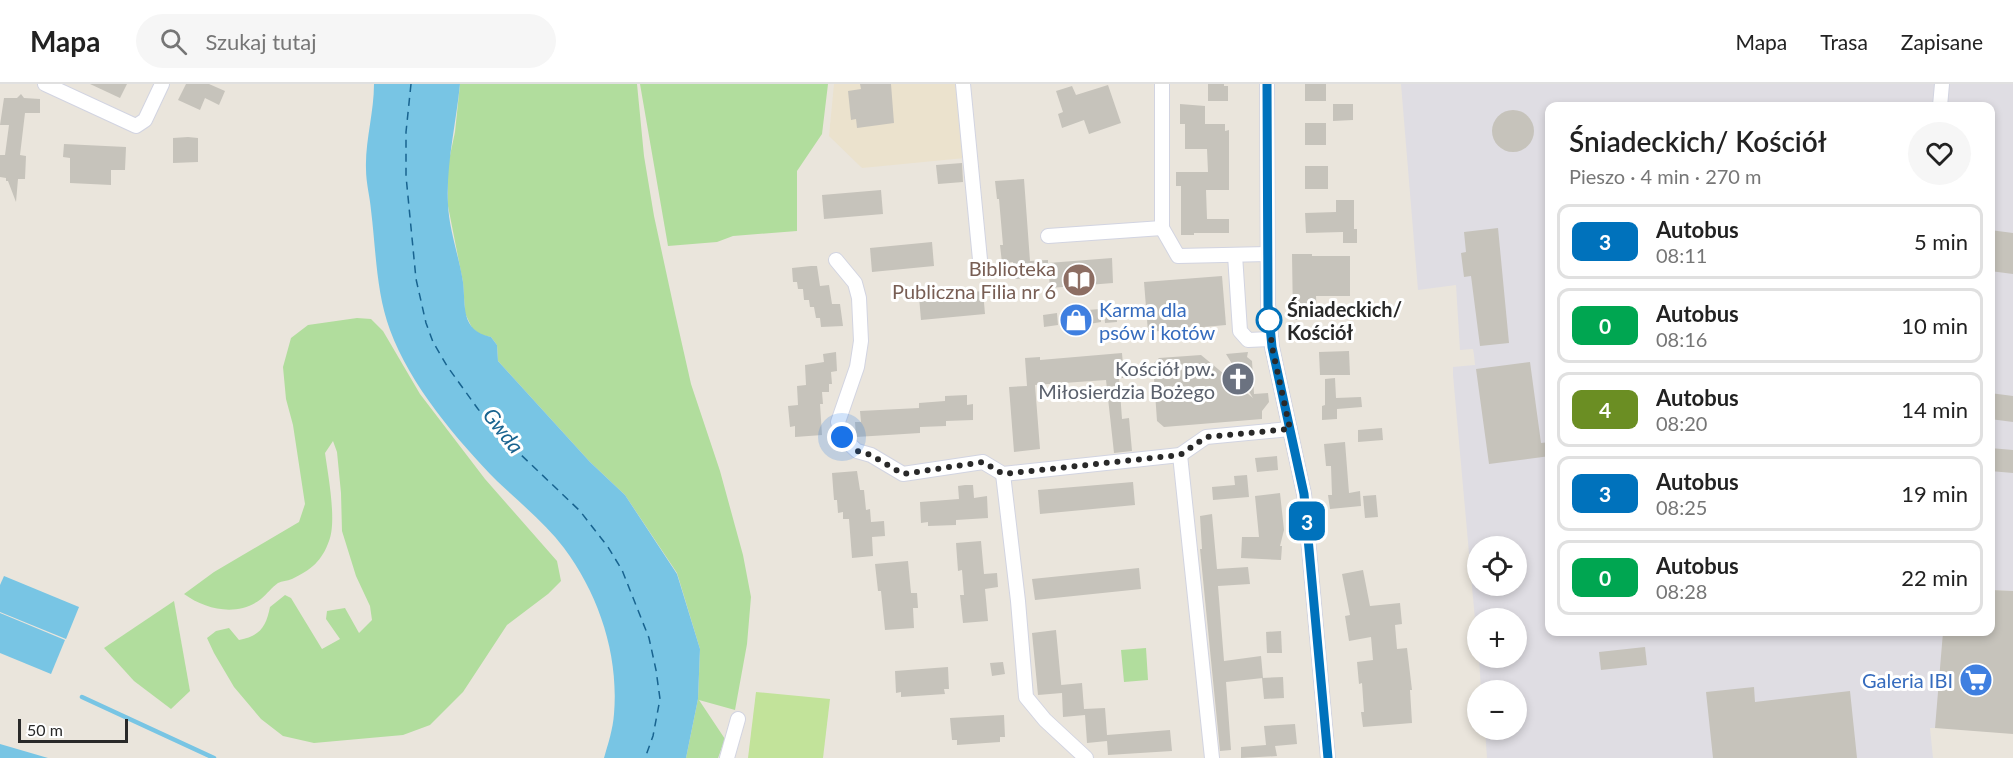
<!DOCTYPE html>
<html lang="pl">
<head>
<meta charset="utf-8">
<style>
	:root { --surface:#fff; --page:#f6f6f6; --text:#222; --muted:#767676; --line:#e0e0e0 }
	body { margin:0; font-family:Lato,sans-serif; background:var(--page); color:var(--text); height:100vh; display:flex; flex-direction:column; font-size:22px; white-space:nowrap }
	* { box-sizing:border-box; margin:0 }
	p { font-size:20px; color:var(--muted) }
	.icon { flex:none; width:33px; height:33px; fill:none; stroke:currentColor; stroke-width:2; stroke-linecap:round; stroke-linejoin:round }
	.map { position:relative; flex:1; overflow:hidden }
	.side { position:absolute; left:1545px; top:18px; width:450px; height:534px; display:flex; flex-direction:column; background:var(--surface); border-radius:12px; box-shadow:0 3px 9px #0003 }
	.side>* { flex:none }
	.badge { padding:0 12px; border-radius:9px; font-size:21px; line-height:39px }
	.tools { position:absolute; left:1467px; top:452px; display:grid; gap:12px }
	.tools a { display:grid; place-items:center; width:60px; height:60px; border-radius:50%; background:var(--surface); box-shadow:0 3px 9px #0003; font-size:30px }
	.scale { position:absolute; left:18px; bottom:15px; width:110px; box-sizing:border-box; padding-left:6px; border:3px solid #292929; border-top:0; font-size:16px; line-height:21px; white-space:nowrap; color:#292929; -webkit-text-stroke:4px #fff; paint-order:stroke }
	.you { position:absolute; width:30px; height:30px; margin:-15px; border:4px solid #fff; border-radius:50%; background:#1a73e8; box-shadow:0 0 0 9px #1a73e833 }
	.map>.badge { position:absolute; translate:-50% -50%; box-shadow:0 0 0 3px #fff }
	.round { display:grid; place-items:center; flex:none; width:63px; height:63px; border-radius:32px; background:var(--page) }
	.overview { display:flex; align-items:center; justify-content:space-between; height:102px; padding:0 24px }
	h1 { font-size:28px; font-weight:600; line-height:45px }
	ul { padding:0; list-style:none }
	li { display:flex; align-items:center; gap:18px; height:75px; margin:0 12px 9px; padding:0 12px; border:3px solid var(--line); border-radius:12px }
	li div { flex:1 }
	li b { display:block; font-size:22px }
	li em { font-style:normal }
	li .badge { min-width:66px; font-weight:700; text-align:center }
	header { display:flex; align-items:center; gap:36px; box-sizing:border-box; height:84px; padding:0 30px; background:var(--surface); border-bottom:2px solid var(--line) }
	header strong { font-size:28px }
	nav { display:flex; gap:33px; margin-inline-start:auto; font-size:21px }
	.search { width:420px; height:54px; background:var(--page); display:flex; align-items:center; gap:15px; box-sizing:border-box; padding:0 21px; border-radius:33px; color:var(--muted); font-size:22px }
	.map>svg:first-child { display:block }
</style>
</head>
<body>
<header>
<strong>Mapa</strong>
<div class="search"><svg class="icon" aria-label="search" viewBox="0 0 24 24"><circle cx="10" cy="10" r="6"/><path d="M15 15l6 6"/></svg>Szukaj tutaj</div>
<nav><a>Mapa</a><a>Trasa</a><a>Zapisane</a></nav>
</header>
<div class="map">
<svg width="2013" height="674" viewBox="0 0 2013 674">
	<rect width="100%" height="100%" fill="#eae5dc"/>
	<path fill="#dfdde3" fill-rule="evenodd" d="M1401,0H2013V507L1990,506V22H1550V548H1943L1937,644H1930L1933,674H1487L1485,645H1516V606H1481L1479,573H1516V534H1478L1477,558L1453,291V283L1475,281L1474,271L1473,265L1460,266L1456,201L1418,206ZM1478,462H1516V501H1478Z"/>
	<path fill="#ebe2cd" d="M834,0H956L965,74L862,84L829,52Z"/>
	<g fill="#b1dd9d">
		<path d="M460,0H637L644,72L654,132L675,229L691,300L720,387L743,471L751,513L747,560L735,626L699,616L725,655L718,674H686L698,615L700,565L677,489L625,411L590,378L498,277L497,261L491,253L481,251L472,244L465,229L463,198L448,122V81L455,48Z"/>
		<path d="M640,0H828L822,50L797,87V147L733,152L717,158L668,162Z"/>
		<path d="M357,234L371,235L383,247L420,310L485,395L557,477L561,497L548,510L507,541L463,608L430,641L403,651L314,659L283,652L261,635L234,603L214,569L207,554L216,547L229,544L239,556C260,552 266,543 270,523L285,511L291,514L322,565L340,555L326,535L327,527L345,524L359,549L372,536L370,522L356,492L342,447L341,409L337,368L333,357L325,369C328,391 337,437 329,457C322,477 311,486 292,495C287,497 282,497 278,499C272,503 267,510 261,515C238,533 206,526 184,510L214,488L299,438L305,420L293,341L286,315L283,283L291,254L308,241Z"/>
		<path d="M174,517L190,607L171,625L134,597L104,564Z"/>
		<path d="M1146,564L1148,596L1124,598L1121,566Z"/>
	</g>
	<path fill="#c2e39a" d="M756,608L830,615L823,674H748Z"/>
	<g fill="#78c5e4">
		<path d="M374,0H460C456,40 446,80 448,120C449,146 459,172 463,198C466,223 460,246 491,253L497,261L498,277L590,378L625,411L677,490L700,565L698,615L686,674H604C608,660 613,645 614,630C619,571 599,511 564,464C545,439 520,419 497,397C457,356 410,301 390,246C376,208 376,166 371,126C370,113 366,99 366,85C365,57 374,29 374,0Z"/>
		<path d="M4,492L79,523L66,555L0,528V501Z"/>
		<path d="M0,529L65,556L51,590L0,569Z"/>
		<path d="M0,660L48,674H0Z"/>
	</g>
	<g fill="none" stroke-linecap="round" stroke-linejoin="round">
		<path stroke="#78c5e4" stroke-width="4.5" d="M82,613L214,674"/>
		<path stroke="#18638f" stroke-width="1.5" stroke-dasharray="8 6" stroke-linecap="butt" d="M411,0L406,48V92L416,195L426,239L433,258L447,282L478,325L496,347L580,427L608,463L622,486L649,554L656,586L660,615L653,652L645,674"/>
	</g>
	<g fill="#c6c3bb">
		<path d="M90,0H127L120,14Z"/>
		<path d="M186,0H209L225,7L219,21L205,14L200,26L178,16Z"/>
		<path d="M860,0H891L894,39L857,44L856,35L851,36L848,7L861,5Z"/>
		<path d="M1208,0H1224V2H1228V17H1208Z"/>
		<rect x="1305" y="0" width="21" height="17"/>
		<path d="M1108,1L1121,39L1089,50L1084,36L1062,44L1058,30L1063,28L1056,7L1072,2L1076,11Z"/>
		<path d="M21,10L24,14L40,15V29H25L20,71L26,72L25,95H18L16,118L8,97H6V94L0,93V71H5L9,41H0L4,14H17Z"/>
		<path d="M1180,20L1205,22V40H1225V47L1229,46V106H1206L1207,135H1229V149H1194V151H1181V102H1176V88H1208L1207,65H1185V40H1180Z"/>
		<path d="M1333,20H1353V36L1333,37Z"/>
		<circle cx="1513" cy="47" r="21"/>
		<rect x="1305" y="39" width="21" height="22"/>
		<path d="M188,53L198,54V78L173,79V54Z"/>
		<path d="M64,60L126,63L125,86H111V101L70,99V74L63,73Z"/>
		<path d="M962,79L963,98L938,100L936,81Z"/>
		<rect x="1305" y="82" width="23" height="23"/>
		<path d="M1024,95L1030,177L1048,176V179L1112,174L1113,199L1050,204L1049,192L1015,195L1013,178L1002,179L1000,161H1003L999,115H997L995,97Z"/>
		<path d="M881,106L883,130L824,135L822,111Z"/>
		<path d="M1336,116H1354V145H1357V159H1343V148L1306,149L1305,129L1336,128Z"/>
		<path d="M1498,144L1509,259L1480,262L1471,192L1464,193L1461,169L1466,168L1464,148Z"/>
		<path d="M1990,146L2013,149V190L1990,187Z"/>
		<path d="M932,158L934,182L872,188L870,164Z"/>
		<path d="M1292,170H1312V172H1350V212H1316L1317,235L1293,236Z"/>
		<path d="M811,182H817L820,202L829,201L832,220H840L843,242L821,243L820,234H816L814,223H810L809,216H804L803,205H798L797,198H793L792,184Z"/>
		<path d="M1222,192L1226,241L1148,248L1144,198Z"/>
		<path d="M983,207L985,230L921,236L919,213Z"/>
		<path d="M1100,225L1101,238L1089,240L1088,226Z"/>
		<path d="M1116,227L1117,238L1105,239L1104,228Z"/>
		<path d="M1057,229L1058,241L1044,243L1043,231Z"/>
		<path d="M1349,267L1350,291H1320L1319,268Z"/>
		<path d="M836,268L837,287L831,288L832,300H829V308H822L823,320H820L822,351L795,353V342L790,343L788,322L798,321L797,302L806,301L805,281L824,278L823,270Z"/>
		<path d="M1248,268L1247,273L1252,277L1254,310L1268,309L1269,318L1262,327V335L1164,343L1157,337L1153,280L1159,274L1201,271L1253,314L1226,270Z"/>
		<path d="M1122,269L1124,294H1119L1122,335L1129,334L1132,367L1114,369L1106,296L1035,301L1040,365L1014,368L1009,303L1027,302L1025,274L1040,273V276Z"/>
		<path d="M1530,278L1541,359L1550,358V372L1489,380L1476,285Z"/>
		<path d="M1335,294L1336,314L1361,313L1362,323L1337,325V335L1322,336V322L1325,321V295Z"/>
		<path d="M1990,309L2013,312V338L1990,335Z"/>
		<path d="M967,311V321L973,320V336L946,337V342L920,343V349L856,353L855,338H861L860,327L919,324V319L945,317V312Z"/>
		<path d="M1382,344L1383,356L1358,358V346Z"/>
		<path d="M1345,358L1349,409L1360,407L1361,422L1330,425L1328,411H1332L1331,382H1326L1324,360Z"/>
		<path d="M1990,364L2013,366V389L1990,387Z"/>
		<path d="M1277,372L1278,386L1257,388L1255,374Z"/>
		<path d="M857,387L860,406H864L866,426L870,425L871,438L884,437L885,452L872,453L873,472L852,474L849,435H843V428L838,429L837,416H834L832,389Z"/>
		<path d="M1247,391L1249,413L1213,416L1212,403L1235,401L1234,392Z"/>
		<path d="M1133,398L1135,421L1040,430L1038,406Z"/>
		<path d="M965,401H973L974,414L987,412L988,434L956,436V441L928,442V438L921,439L920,418L959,415L958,402Z"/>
		<path d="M1280,409L1284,446L1280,462H1282L1281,476L1241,474L1242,453H1259L1255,412Z"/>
		<path d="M1376,411L1378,433L1365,434L1363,412Z"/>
		<path d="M1212,430L1217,485L1248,483L1250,500L1218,502L1224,577L1261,572L1263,594L1226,598L1231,666L1220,667L1200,465H1202L1200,432Z"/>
		<path d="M981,457L984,490L997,489L998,503L985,505L988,537L963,539L960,511H964L962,486L958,487L956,459Z"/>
		<path d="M908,477L911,509H917L918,524H913L914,544L885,546L881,507H878L875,480Z"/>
		<path d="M1139,484L1141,505L1035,516L1032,495Z"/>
		<path d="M1363,486L1370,522L1400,519L1402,540L1395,541L1397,565L1407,564L1412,606H1410L1412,639L1363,643L1361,628H1364L1362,599L1359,600L1357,578L1373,576L1371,553L1349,557L1345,532L1350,531L1342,490Z"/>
		<path d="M1990,506L2013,507V650L1935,644L1943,548H1990Z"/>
		<path d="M1056,546L1062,609L1061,601L1082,599L1084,625L1105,624L1107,651L1170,646L1172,667L1108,671L1107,657L1087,659L1085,631L1063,633L1062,609L1038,611L1032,549Z"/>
		<path d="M1281,547L1282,569H1267L1266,548Z"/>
		<path d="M1645,563L1647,581L1601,586L1599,568Z"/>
		<path d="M1003,578L1005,590L992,592L990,579Z"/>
		<path d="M948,583L949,605H944L945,610L901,613V608L896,609L895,587Z"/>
		<path d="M1283,593L1284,614L1264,615L1262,594Z"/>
		<path d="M1754,603L1755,618L1850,607L1857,674H1713L1706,608Z"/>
		<path d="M1004,631L1005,653H1000V658L957,661V656H952L950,634Z"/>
		<path d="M1295,640L1297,660L1275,662L1277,672L1241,674V663L1266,661L1264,642Z"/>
	</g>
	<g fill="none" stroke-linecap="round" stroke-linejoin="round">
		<defs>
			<g id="minor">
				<path d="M45,0L136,42L145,36L162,0"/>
				<path d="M963,0L981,186"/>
				<path d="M1162,0V144L1178,172L1268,170"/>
				<path d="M1267,0L1268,221L1272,263L1304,410L1328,674"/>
				<path d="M1940,22L1942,0"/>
				<path d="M1048,152L1162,144"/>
				<path d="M1235,171L1240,247L1248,256L1270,255"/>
				<path d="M836,176L855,199L859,214L861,257L857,283L838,338L842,353L857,367L871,371L903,390L983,378L1003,390L1180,371L1206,353L1290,345"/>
				<path d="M1180,371L1212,674"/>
				<path d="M1003,390L1018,517L1026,613L1045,636L1086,674"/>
				<path d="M727,674L738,635"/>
			</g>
		</defs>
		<use href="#minor" stroke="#d2d4e1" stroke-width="16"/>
		<use href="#minor" stroke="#fff" stroke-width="14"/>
	</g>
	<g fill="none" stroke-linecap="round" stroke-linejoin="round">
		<defs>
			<path id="line" d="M1267,0L1268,221L1272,263L1304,410L1328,674"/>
		</defs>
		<use href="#line" stroke="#fff" stroke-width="14"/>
		<use href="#line" stroke="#0072bc" stroke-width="9"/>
		<path stroke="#292929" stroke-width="6" stroke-dasharray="0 10.8" d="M842,353L857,367L871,371L903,390L983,378L1003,390L1180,371L1206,353L1290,345L1272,263L1269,233V236"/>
	</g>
	<defs>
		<symbol id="library-disc" viewBox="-11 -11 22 22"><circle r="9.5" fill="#8d6e63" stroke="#fff"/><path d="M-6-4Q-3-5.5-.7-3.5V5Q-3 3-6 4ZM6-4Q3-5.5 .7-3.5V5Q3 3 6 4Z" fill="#fff"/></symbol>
		<symbol id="shop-disc" viewBox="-11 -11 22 22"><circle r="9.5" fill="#3f7fe0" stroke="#fff"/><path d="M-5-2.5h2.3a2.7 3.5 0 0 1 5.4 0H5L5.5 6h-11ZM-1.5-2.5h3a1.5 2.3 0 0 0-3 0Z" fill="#fff"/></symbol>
		<symbol id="church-disc" viewBox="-11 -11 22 22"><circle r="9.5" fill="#6b7280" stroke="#fff"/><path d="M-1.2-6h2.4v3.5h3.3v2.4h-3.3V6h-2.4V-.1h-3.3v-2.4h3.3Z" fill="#fff"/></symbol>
		<symbol id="supermarket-disc" viewBox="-11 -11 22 22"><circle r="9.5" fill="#3f7fe0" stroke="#fff"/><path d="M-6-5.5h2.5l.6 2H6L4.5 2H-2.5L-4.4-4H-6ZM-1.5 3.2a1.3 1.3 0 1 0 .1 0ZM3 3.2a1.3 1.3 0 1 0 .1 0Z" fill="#fff"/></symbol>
	</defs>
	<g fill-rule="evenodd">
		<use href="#library-disc" x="1060" y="177" width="38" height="38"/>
		<use href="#shop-disc" x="1057" y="217" width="38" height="38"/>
		<use href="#church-disc" x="1219" y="276" width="38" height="38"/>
		<use href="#supermarket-disc" x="1957" y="577" width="38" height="38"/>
	</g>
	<circle fill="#fff" stroke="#0072bc" stroke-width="3" cx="1269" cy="236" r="12"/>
	<g text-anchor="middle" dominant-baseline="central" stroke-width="6" stroke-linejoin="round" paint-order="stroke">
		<g font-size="20" fill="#785e54" stroke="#fff" text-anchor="end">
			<text x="1056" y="184">Biblioteka<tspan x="1056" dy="23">Publiczna Filia nr 6</tspan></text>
		</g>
		<g font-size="20" fill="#366cbe" stroke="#fff" text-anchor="start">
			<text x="1099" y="225">Karma dla<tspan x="1099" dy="23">psów i kotów</tspan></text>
			<text x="1953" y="596" text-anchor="end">Galeria IBI</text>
		</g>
		<g font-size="20" font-weight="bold" fill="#292929" stroke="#fff" text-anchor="start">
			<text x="1287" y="225">Śniadeckich/<tspan x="1287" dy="23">Kościół</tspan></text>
		</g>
		<g font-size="20" fill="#5b616d" stroke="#fff" text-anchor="end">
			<text x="1215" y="284">Kościół pw.<tspan x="1215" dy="23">Miłosierdzia Bożego</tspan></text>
		</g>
		<g font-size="21" font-style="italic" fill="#18638f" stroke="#fff">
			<text transform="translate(504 346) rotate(52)">Gwda</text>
		</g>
	</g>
</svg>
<div class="tools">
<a><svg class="icon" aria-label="locate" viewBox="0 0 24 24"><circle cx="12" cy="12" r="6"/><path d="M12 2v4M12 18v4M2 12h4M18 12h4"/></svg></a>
<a>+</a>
<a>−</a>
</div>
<div class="scale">50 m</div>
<div class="you" style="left:842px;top:353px"></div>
<b class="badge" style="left:1307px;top:437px;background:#0072bc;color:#fff">3</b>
<section class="side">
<div class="overview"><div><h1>Śniadeckich/ Kościół</h1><p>Pieszo · 4 min · 270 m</p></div><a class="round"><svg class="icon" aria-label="heart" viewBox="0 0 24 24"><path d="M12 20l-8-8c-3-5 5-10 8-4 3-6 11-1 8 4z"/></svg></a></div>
<ul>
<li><span class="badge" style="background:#0072bc;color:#fff">3</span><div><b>Autobus</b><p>08:11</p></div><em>5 min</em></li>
<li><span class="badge" style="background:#00a651;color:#fff">0</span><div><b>Autobus</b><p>08:16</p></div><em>10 min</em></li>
<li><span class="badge" style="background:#6b8e23;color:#fff">4</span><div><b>Autobus</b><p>08:20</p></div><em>14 min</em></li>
<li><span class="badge" style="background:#0072bc;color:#fff">3</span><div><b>Autobus</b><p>08:25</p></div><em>19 min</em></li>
<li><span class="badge" style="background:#00a651;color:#fff">0</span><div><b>Autobus</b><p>08:28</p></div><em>22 min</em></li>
</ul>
</section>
</div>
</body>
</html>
